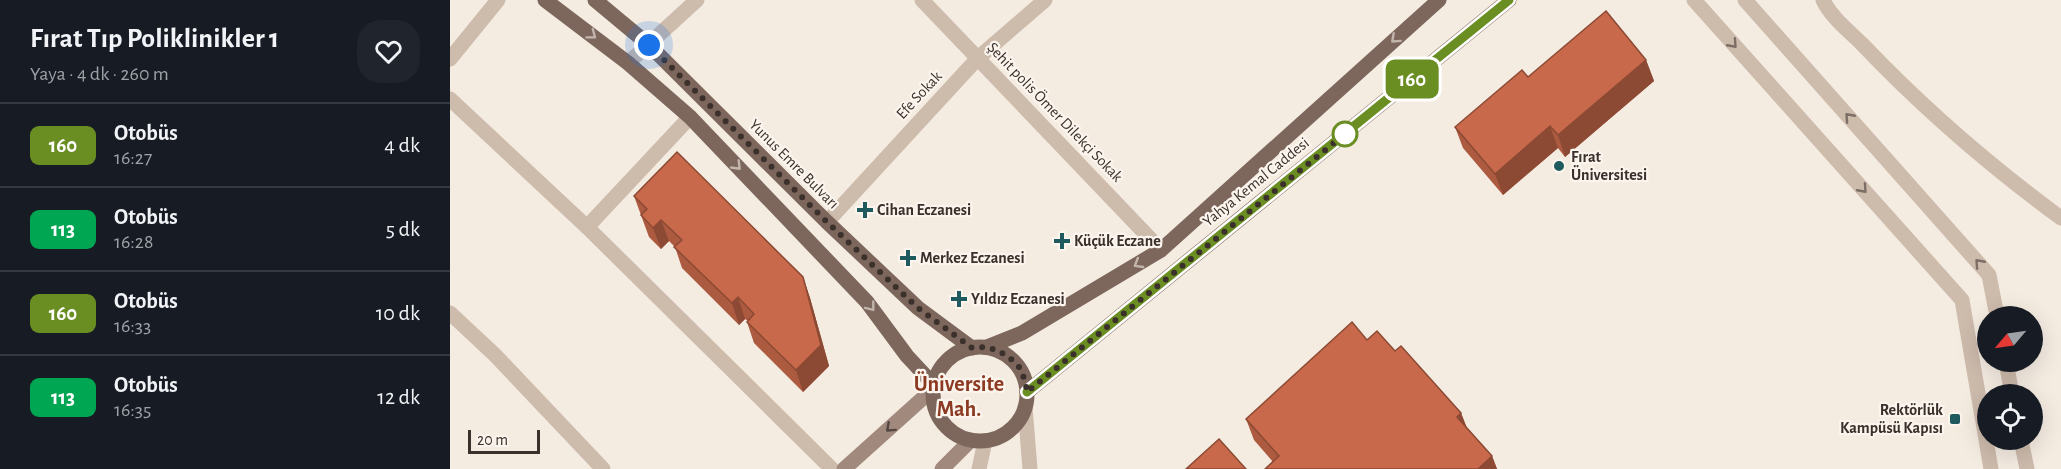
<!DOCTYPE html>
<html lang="tr">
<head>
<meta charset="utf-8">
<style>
	:root { --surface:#171b24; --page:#20242c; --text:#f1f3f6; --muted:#9ea1a6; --line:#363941 }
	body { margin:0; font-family:"Alegreya Sans",sans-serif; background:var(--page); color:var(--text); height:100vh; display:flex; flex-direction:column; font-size:22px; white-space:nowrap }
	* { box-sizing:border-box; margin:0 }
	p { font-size:20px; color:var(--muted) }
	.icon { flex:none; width:33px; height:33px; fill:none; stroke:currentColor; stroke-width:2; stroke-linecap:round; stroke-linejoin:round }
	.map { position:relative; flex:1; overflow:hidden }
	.sheet { display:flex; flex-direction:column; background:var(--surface); width:450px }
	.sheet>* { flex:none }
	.badge { padding:0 12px; border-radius:9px; font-size:21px; line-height:39px }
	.needle { width:39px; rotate:241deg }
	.fabs { position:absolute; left:1527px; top:306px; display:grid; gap:12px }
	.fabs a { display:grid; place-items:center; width:66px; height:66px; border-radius:50%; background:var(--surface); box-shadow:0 6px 24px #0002; font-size:30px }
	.scale { position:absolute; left:18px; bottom:15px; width:72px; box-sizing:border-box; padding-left:6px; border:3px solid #3b302b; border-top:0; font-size:16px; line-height:21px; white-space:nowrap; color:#3b302b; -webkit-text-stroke:4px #fbf5ee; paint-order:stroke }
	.you { position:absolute; width:30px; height:30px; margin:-15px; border:4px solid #fff; border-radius:50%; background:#1a73e8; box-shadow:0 0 0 9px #1a73e833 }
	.map>.badge { position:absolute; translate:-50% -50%; box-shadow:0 0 0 3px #fff }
	.round { display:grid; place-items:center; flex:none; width:63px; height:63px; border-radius:24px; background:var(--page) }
	.head { display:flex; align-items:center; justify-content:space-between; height:102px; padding:0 30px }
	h1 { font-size:28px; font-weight:700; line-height:45px }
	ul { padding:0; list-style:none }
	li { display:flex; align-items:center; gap:18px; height:84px; padding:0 30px; border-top:2px solid var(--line) }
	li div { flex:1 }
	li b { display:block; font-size:22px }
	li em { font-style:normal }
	li .badge { min-width:66px; font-weight:700; text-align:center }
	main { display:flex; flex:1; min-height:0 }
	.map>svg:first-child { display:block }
</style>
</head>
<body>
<main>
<section class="sheet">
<div class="head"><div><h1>Fırat Tıp Poliklinikler 1</h1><p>Yaya · 4 dk · 260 m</p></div><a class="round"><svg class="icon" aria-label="heart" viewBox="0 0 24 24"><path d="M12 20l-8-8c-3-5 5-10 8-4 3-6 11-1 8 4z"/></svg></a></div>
<ul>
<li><span class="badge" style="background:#6b8e23;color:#fff">160</span><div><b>Otobüs</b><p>16:27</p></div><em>4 dk</em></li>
<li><span class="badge" style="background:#00a651;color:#fff">113</span><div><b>Otobüs</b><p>16:28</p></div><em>5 dk</em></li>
<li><span class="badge" style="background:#6b8e23;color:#fff">160</span><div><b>Otobüs</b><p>16:33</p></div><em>10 dk</em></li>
<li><span class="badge" style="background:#00a651;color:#fff">113</span><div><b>Otobüs</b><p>16:35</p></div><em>12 dk</em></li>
</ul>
</section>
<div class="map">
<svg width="1611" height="469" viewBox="0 0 1611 469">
	<rect width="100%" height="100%" fill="#f4ebe1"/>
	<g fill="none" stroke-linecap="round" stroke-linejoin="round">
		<g stroke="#cdbbac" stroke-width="15">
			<path d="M472,0L711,250"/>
			<path d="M1244,0L1512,300L1541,469"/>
			<path d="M1295,0L1539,275L1547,316"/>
			<path d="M1373,0C1381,17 1399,31 1412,44C1473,108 1540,166 1611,218"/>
			<path d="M0,59L48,0"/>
			<path d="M178,63L247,0"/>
			<path d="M0,99L137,227L382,469"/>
			<path d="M377,222L528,58L595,0"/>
			<path d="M137,227L240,117"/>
			<path d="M0,313L45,355L153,469"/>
			<path d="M1556,362L1562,394"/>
			<path d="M575,407L580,469"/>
			<path d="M1571,440L1577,469"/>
			<path d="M529,469L535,441"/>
		</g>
		<g stroke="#a18a7d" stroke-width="15">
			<path d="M394,469L483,389"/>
			<path d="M492,469L521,440"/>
		</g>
		<g stroke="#7d675c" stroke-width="15">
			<path d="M95,0L178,63L240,117L417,302L457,356L484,385"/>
			<path d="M145,0L199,45L377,222L468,308L522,348"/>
			<path d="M537,347L572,333L711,250L989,0"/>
			<circle cx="530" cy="394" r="47"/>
			<path d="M577,392L1059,0"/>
		</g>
	</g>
	<g fill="#ac5a40">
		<path d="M1196,60L1204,81L1115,157L1108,148L1053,195L1013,148L1005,127Z"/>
		<path d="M184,196L353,277L360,298L379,366L353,392L304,343L297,322L298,321L295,319L289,325L232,268L225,247L219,241L211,249L199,237Z"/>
		<path d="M917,340L945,351L1011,413L1017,428L1042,456L1047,469H815L823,462L804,440L796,419Z"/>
	</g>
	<g fill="#8c4a34">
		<path d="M1196,60L1204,81L1115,157L1108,135Z"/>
		<path d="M1100,126L1108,148L1053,195L1045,174Z"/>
		<path d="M211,220L219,241L211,249L203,228Z"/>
		<path d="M353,277L360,298L379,366L353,392L346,370Z"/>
		<path d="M288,297L295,319L289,325L282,303Z"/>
		<path d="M1011,413L1019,434L1007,417Z"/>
		<path d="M1042,456L1047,469H1028Z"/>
	</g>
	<g fill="#c8694b" stroke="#8c4a34" stroke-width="1.5">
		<path d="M1156,11L1196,60L1108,135L1100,126L1045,174L1005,127L1072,70L1078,77Z"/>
		<path d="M227,152L353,277L371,345L346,370L297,322L304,314L288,297L282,303L224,247L232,240L211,220L203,228L191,215L197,209L184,196Z"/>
		<path d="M902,322L917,340L927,331L945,351L951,346L1011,413L1007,417L1042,456L1028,469H815L829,456L796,419Z"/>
		<path d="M769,439L796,469H736Z"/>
	</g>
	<defs><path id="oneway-chevron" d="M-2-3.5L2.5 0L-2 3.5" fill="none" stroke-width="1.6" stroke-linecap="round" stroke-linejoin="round" transform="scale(1.5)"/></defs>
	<g stroke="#c2b5ac">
		<use href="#oneway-chevron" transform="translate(142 35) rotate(37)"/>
		<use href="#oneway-chevron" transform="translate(945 39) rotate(138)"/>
		<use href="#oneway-chevron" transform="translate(287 166) rotate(46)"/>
		<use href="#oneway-chevron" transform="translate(688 264) rotate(149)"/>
		<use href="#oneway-chevron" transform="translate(421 307) rotate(52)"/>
	</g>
	<g stroke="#7d6f65">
		<use href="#oneway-chevron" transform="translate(1283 44) rotate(48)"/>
		<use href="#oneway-chevron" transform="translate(1399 117) rotate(-132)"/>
		<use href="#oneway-chevron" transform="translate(1413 189) rotate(48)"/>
		<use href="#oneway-chevron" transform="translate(1529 263) rotate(-132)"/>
	</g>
	<use stroke="#544640" href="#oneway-chevron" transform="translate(440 428) rotate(138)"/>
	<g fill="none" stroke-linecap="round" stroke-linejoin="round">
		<defs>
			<path id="line" d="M577,392L1059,0"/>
		</defs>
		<use href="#line" stroke="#fff" stroke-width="14"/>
		<use href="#line" stroke="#6b8e23" stroke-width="9"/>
		<path stroke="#3b302b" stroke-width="6" stroke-dasharray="0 10.8" d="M199,45L377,222L468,308L522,348L537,347L549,351L560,358L569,367L575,380L577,392L895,134"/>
	</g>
	<circle fill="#fff" stroke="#6b8e23" stroke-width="3" cx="895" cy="134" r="12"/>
	<g fill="#1f5a5e" stroke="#fbf5ee" stroke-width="2">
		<circle cx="1109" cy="166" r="6"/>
		<path d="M412 201h6v6h6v6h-6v6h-6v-6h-6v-6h6z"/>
		<path d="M609 232h6v6h6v6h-6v6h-6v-6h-6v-6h6z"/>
		<path d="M455 249h6v6h6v6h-6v6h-6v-6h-6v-6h6z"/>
		<path d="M506 290h6v6h6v6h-6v6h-6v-6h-6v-6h6z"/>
		<rect x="1499" y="413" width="12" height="12" rx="3"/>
	</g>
	<g text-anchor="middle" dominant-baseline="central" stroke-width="4.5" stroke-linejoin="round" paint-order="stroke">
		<g font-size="16" fill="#3b302b" stroke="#fbf5ee">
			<text transform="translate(469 95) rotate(-47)">Efe Sokak</text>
			<text transform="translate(605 112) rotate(46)">Şehit polis Ömer Dilekçi Sokak</text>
			<text transform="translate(344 164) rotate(45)">Yunus Emre Bulvarı</text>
			<text transform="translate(806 182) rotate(-39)">Yahya Kemal Caddesi</text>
		</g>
		<g font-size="16" font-weight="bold" fill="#3b302b" stroke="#fbf5ee" text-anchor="start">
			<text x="1121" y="157">Fırat<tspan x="1121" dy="18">Üniversitesi</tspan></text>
			<text x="427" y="210">Cihan Eczanesi</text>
			<text x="624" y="241">Küçük Eczane</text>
			<text x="470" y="258">Merkez Eczanesi</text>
			<text x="521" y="299">Yıldız Eczanesi</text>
			<text x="1493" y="410" text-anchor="end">Rektörlük<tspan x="1493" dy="18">Kampüsü Kapısı</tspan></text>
		</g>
		<g font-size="22" font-weight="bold" fill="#8c3b22" stroke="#fbf5ee">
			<text x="509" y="384">Üniversite<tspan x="509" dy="25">Mah.</tspan></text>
		</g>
	</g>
</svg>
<div class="fabs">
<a><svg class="needle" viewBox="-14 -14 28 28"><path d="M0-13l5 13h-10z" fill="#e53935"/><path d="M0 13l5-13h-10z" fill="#9ea1a6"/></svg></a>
<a><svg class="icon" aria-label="locate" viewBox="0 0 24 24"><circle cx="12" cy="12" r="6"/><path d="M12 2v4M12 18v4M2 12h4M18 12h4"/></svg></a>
</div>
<div class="scale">20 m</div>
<div class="you" style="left:199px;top:45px"></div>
<b class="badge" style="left:962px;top:79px;background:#6b8e23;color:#fff">160</b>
</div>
</main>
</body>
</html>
